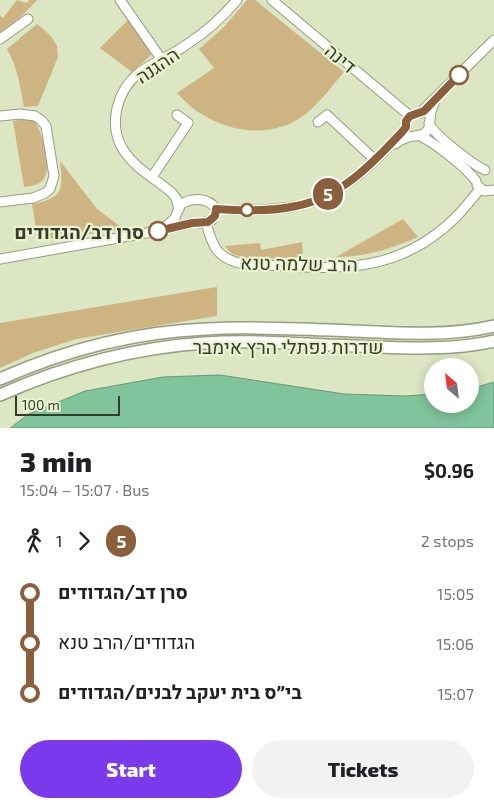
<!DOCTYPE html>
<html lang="en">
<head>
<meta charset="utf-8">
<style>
	:root { --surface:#fff; --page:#f2f2f2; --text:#202124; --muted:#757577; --accent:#7c3aed }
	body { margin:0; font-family:"Exo 2",Heebo,sans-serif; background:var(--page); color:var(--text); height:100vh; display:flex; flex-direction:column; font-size:19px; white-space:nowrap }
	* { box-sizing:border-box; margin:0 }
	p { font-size:16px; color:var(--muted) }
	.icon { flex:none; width:28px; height:28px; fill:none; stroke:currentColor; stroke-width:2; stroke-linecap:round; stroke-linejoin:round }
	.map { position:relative; height:428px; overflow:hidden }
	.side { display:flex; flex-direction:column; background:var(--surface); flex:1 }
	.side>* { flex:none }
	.badge { padding:0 10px; border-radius:16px; font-size:18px; line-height:32px }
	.needle { width:32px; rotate:332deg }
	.buttons { position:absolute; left:424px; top:358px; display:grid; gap:10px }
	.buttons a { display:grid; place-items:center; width:55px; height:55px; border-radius:50%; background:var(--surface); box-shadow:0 2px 12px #0003; font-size:25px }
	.scale { position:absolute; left:15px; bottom:12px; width:105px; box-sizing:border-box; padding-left:5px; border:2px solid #373b2d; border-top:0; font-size:14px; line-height:18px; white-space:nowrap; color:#373b2d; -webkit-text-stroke:4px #e9f3cf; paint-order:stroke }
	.map>.badge { position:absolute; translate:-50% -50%; box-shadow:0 0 0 2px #fff }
	.legs { display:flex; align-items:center; gap:8px; height:55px; padding:0 20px; font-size:16px }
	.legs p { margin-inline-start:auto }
	.summary { display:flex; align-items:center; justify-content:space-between; height:85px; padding:0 20px }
	h1 { font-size:28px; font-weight:800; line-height:38px }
	.button { display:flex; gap:10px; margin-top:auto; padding:10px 20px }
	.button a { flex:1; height:58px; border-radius:30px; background:var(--accent); color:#fff; font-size:20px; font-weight:800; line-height:58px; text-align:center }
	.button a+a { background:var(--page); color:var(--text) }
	ul { padding:0 20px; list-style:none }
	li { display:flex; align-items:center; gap:18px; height:50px; font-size:19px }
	li i { display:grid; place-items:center; width:8px; height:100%; margin:0 6px; background:currentColor }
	li i::after { content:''; width:12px; height:12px; margin:-6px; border:4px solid; border-radius:50%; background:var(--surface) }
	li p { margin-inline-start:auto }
	li:first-child i { background:linear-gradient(#0000 50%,currentColor 0) }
	li:last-child i { background:linear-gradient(currentColor 50%,#0000 0) }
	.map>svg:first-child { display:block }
</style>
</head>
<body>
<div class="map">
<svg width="494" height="428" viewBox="0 0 494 428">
	<rect width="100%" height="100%" fill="#dce6c2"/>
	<g fill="#ceb482">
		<path d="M17,0L27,3L29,0H37L23,15L0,33V15L3,18Z"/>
		<path d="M247,0H255L344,72C332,86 321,101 308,112C277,139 232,134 200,113C191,108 184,100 177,93L214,68L199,49L223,28Z"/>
		<path d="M129,19L148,47L151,55L132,72L100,48Z"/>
		<path d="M37,24L51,36L57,46L58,57L38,106L24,107C20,86 18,68 7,49Z"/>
		<path d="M25,119L35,121C42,134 54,169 42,181C37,185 31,186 24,187L13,121Z"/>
		<path d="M60,161L97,209L125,230L38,240L32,204C64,198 63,190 60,161Z"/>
		<path d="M403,219L418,237C389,249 367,257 336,257Z"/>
		<path d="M302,242L303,257C286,257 243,263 230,252C228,251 227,248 225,246L260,243L261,250Z"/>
		<path d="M217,287V316L76,339L33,353L0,368V323Z"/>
	</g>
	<path fill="#7fc49a" stroke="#699b79" d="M220,375L344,394L406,396L432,394V404H470V389L494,382V428H10L29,414L85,391L163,377Z"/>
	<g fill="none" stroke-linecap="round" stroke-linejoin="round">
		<defs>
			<g id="minor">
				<path d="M120,0L162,60"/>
				<path d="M272,0L410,116"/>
				<path d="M0,39L28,19"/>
				<path d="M420,113L494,40"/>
				<path d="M0,116L20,114L35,116L41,120L46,126L53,170L54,176L50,189L45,193L33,198L0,202"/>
				<path d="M318,122L327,115L375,160"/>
				<path d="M429,123C434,135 472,164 485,170"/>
				<path d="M420,136C435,143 466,167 476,181"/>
				<path d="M395,144C399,141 404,138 409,137C417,135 426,137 429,127C431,118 429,112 434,104"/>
				<path d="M152,177L188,123L177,115"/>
				<path d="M477,185L484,191L494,190"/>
				<path d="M179,209L176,198L172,193C156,179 136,169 124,151C107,125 117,90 140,72C154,62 172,55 186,45C206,32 222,18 237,0"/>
				<path d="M216,209C242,211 270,211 296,206C341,198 378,160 406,127"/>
				<path d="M200,223L212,220L216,213V209"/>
				<path d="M206,223C213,248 217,258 243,264C324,267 391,281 455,218C464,209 472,199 480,189"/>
				<path d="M164,228L175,218L180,205C191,197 208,197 216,209"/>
				<path d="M0,259L158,231L192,223"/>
			</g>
			<g id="major">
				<path d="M0,379C65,350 134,332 206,329C247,326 289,329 331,330C385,332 440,338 494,326"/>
				<path d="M0,395C65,366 132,348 204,343C245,340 287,343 328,345C383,346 440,353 494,341"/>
			</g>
		</defs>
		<use href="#minor" stroke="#959e7d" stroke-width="11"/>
		<use href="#major" stroke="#959e7d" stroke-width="14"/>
		<use href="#minor" stroke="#fff" stroke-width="9"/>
		<use href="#major" stroke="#fff" stroke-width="11"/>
	</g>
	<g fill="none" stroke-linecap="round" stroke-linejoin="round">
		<defs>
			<path id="line-1" d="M158,231L192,223L208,222L215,216L216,209C242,211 270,212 296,206C340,198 373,163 402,132L406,127V121L410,116L424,111L459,75"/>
		</defs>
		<use href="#line-1" stroke="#fff" stroke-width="11"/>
		<use href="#line-1" stroke="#8b5e3c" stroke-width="8"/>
	</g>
	<g fill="#fff" stroke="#8b5e3c" stroke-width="2.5">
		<circle cx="459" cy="75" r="9"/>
		<circle cx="247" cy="210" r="6"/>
		<circle cx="158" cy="231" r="9"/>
	</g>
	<g text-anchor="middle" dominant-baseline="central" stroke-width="4.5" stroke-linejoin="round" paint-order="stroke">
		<g font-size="19" fill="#373b2d" stroke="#e9f3cf">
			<text transform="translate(341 58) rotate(40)">דינה</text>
			<text transform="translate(157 65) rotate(-34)">ההגנה</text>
			<text transform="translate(299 263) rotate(1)">הרב שלמה טנא</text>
			<text x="288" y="346">שדרות נפתלי הרץ אימבר</text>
		</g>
		<g font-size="19" font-weight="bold" fill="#373b2d" stroke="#e9f3cf" text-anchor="end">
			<text x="144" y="231">סרן דב/הגדודים</text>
		</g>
	</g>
</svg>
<div class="buttons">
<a><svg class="needle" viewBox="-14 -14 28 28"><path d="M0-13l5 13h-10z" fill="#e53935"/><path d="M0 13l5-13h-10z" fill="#757577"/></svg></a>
</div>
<div class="scale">100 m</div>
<b class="badge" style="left:328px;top:194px;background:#8b5e3c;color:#fff">5</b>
</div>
<section class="side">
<div class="summary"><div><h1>3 min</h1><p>15:04 – 15:07 · Bus</p></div><b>$0.96</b></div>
<div class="legs"><svg class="icon" aria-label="walk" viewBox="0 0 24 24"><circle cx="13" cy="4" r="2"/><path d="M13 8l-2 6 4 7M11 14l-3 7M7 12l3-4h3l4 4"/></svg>1<svg class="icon" aria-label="forward" viewBox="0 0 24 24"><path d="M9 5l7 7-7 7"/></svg><b class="badge" style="background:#8b5e3c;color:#fff">5</b><p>2 stops</p></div>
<ul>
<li><i style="color:#8b5e3c"></i><b>סרן דב/הגדודים</b><p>15:05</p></li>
<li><i style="color:#8b5e3c"></i><span>הגדודים/הרב טנא</span><p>15:06</p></li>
<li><i style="color:#8b5e3c"></i><b>בי״ס בית יעקב לבנים/הגדודים</b><p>15:07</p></li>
</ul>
<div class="button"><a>Start</a><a>Tickets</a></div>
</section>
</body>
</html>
